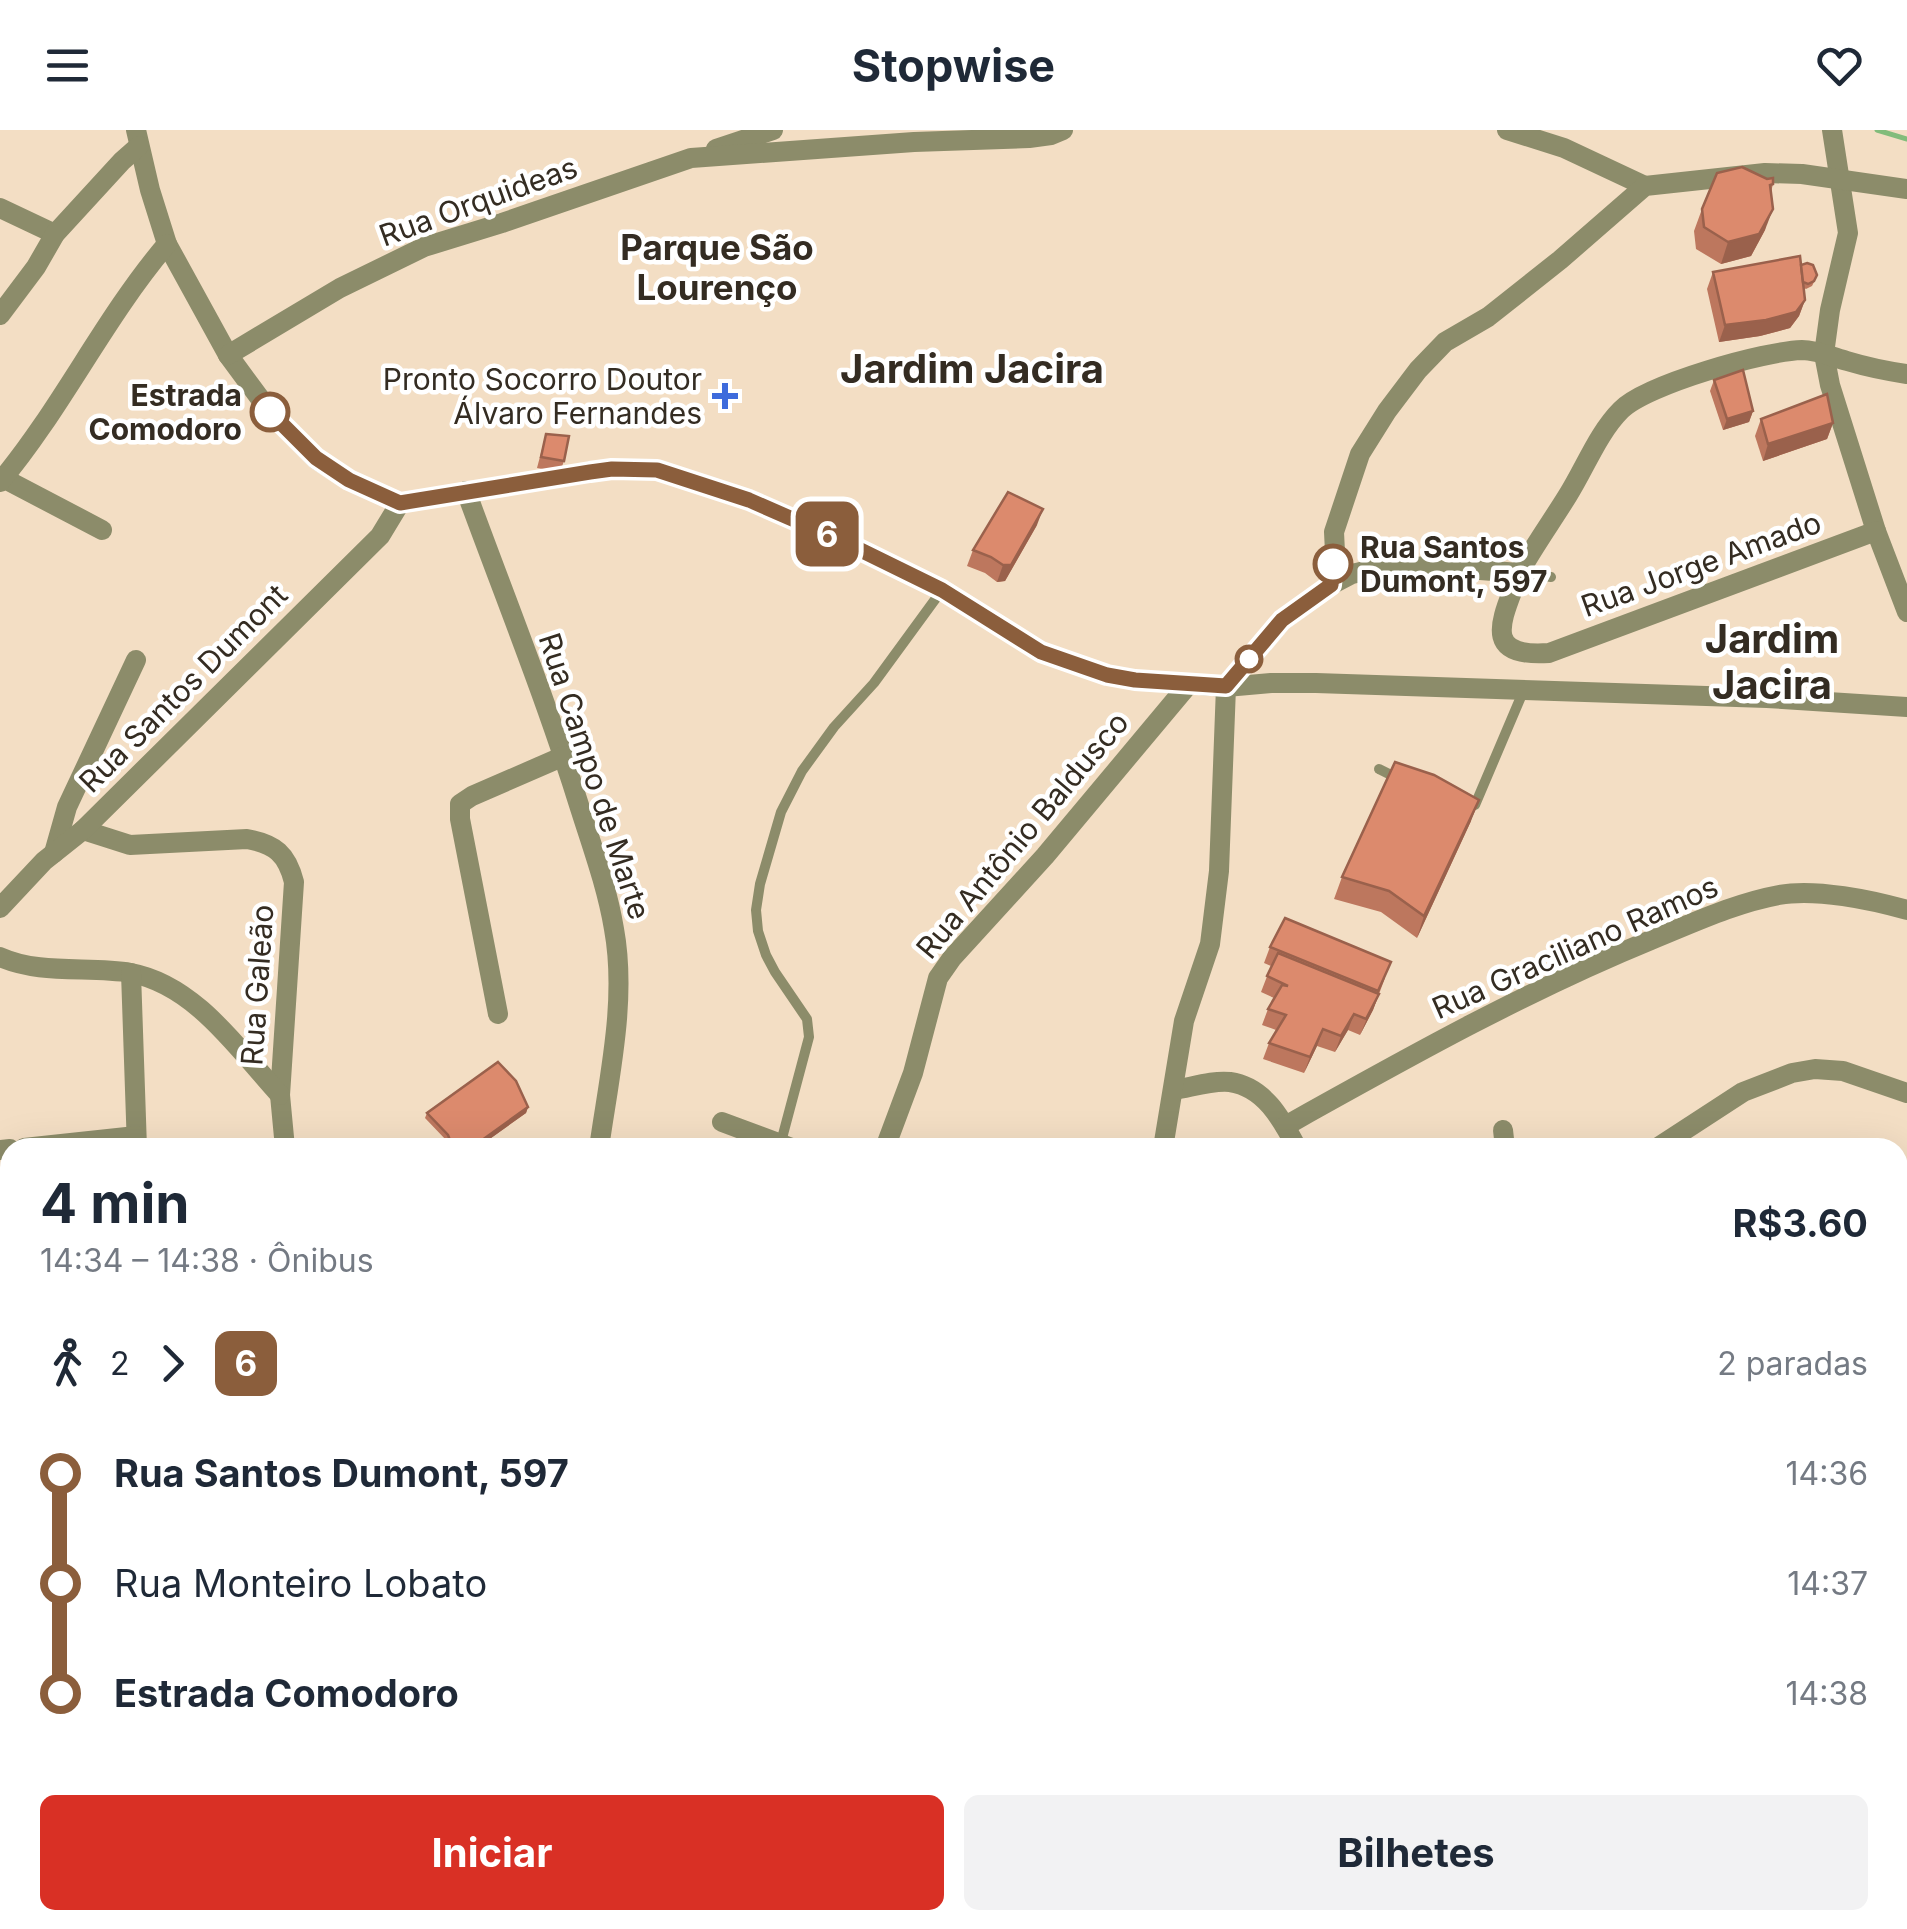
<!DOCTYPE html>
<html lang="pt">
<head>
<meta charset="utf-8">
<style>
	:root { --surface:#fff; --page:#f2f2f3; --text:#1f2937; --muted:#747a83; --accent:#d93025 }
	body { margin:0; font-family:Inter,sans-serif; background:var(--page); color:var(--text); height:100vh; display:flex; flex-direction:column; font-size:38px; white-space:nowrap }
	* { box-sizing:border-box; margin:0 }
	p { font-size:32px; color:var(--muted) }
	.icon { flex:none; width:55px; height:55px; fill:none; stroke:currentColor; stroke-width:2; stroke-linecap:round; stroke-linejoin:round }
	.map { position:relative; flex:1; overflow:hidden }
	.panel { position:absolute; left:0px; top:1008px; width:1908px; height:792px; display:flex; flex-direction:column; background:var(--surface); border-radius:30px 30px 0 0; box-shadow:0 10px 40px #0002 }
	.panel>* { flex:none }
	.badge { padding:0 20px; border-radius:15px; font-size:35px; line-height:65px }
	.map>.badge { position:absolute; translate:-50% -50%; box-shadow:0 0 0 5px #fff }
	.legs { display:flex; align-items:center; gap:15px; height:110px; padding:0 40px; font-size:32px }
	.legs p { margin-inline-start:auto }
	.head { display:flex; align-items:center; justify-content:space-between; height:170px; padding:0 40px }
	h1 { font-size:55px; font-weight:700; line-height:75px }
	.cta { display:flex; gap:20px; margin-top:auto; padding:20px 40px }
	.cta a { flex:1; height:115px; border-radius:15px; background:var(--accent); color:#fff; font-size:40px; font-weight:700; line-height:115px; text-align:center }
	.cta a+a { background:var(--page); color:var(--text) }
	ul { padding:0 40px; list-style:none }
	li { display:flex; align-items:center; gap:35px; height:110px; font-size:38px }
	li i { display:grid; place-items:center; width:15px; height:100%; margin:0 12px; background:currentColor }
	li i::after { content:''; width:25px; height:25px; margin:-12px; border:8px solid; border-radius:50%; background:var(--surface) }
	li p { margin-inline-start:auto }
	li:first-child i { background:linear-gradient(#0000 50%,currentColor 0) }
	li:last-child i { background:linear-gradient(currentColor 50%,#0000 0) }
	header { display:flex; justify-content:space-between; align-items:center; height:130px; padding:0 40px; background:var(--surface); font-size:45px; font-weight:700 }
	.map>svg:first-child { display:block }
</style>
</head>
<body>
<header><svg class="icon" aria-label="menu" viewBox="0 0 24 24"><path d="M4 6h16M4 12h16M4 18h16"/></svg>Stopwise<svg class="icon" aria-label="heart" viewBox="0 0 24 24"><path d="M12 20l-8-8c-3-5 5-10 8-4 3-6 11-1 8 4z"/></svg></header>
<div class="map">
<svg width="1907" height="1799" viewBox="0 0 1907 1799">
	<rect width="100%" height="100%" fill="#f3dec4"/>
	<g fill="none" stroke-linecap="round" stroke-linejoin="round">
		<path stroke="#82bc7b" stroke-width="5" d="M1877,0L1907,9"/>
		<g stroke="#8c8c6a" stroke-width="10">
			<path d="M1520,443L1551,447"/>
			<path d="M1379,639L1401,650"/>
			<path d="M1471,676L1475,675L1523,562"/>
			<path d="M781,1012L809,907L807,889L775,842L766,825L758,801L756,780L760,754L781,682L802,641L834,597L874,553L942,460"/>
		</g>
		<g stroke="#8c8c6a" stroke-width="20">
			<path d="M136,0L150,60L167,114L228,225L270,282L316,329L349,350L400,373L590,342L612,339L657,340L749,370L837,409L942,460L1041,522L1107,545L1135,550L1226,557L1271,553H1316L1767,568L1907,577"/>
			<path d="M1507,0L1564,18L1645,56"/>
			<path d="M1832,0L1848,103L1830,180L1824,224L1830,255L1876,401L1907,482"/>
			<path d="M716,19L773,0"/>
			<path d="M0,78L55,104"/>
			<path d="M0,185L36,137L55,104L122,31L139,16"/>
			<path d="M228,225L340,158L424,117L502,93L691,28L914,12L1029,8L1051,5L1063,0"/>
			<path d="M3,348L102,400"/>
			<path d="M0,352C62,278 104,188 167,114"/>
			<path d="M466,361C504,465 546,569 579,675C592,716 607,757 614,799C627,870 609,947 599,1018"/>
			<path d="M1519,443C1504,486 1478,528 1549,523L1876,401"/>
			<path d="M1331,455L1335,422L1334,402L1360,324L1387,281L1418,240L1445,212L1488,187L1560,130L1645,56L1765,43L1802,44L1907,59"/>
			<path d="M1226,557L1282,491L1331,455L1352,444L1369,440L1429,436L1519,443C1534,416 1552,391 1568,365C1585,338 1598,303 1621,280C1647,254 1765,221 1802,220C1817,220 1833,227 1847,231C1867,237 1886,241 1907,244"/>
			<path d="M83,700L130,715L247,709C275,714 287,724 294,752L280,965L285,1018"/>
			<path d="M54,723L67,677L136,530"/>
			<path d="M0,778L44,731L83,700L380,406L400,373"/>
			<path d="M0,827C40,845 88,836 131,843C195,855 238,919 280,965"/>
			<path d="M131,843L137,1018"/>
			<path d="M498,884L460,689V674L472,666L564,626"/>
			<path d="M1174,960C1192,957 1213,950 1230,952C1265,957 1282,990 1297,1018"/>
			<path d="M722,992L792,1018"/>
			<path d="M1285,996C1405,929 1524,862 1651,810C1693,793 1735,773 1779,765C1815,758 1872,770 1907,780"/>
			<path d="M1503,1000L1505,1018"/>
			<path d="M24,1018L136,1006"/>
			<path d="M885,1018L913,943L938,848L952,828L1045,726L1188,555"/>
			<path d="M1163,1018L1184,891L1210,814L1219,741L1226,557"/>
			<path d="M1657,1018L1743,962L1792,943L1815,939L1843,941L1907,963"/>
			<path d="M0,1020L10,1019"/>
			<path d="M0,1074L10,1085"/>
			<path d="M1898,1144L1907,1148"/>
			<path d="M0,1305L10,1304"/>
			<path d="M1898,1357L1907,1366"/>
			<path d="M0,1395L10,1396"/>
			<path d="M1898,1404L1907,1398"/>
			<path d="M1898,1422L1907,1444"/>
			<path d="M0,1530L10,1541"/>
			<path d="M0,1758L10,1770"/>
			<path d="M27,1790L36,1799"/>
			<path d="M503,1790L514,1799"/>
			<path d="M772,1790L776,1799"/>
			<path d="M141,1799L149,1790"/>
			<path d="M273,1799L280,1790"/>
			<path d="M396,1799L397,1790"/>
			<path d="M935,1799L938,1790"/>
		</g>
	</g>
	<g fill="#bd775e">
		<path d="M1773,54L1771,62L1765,100L1751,126L1721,134L1696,119L1694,101L1702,79Z"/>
		<path d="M1801,135L1815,150L1812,156L1806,159L1804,158L1805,170L1799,186L1790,198L1760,206L1719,212L1707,159L1713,142Z"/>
		<path d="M1714,250L1753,281L1749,292L1723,300L1710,261Z"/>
		<path d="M1761,289L1833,293L1827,309L1763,331L1755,306Z"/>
		<path d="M546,304L564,331L560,342L537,338Z"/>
		<path d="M1037,395L1005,451L997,452L985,443L967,436L973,420Z"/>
		<path d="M1471,691L1417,808L1381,782L1334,769L1342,747Z"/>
		<path d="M1270,817L1385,848L1373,880L1360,905L1348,900L1335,922L1317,916L1304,943L1263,929L1269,913L1276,900L1262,895L1268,879L1274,868L1261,862L1271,836L1264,833Z"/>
		<path d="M528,977L526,983L477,1018H449L446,1010L425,988L427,983Z"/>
	</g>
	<g fill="#9a614c">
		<path d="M1773,79L1765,100L1751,126L1721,134L1728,112Z"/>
		<path d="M1805,170L1799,186L1790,198L1760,206L1719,212L1725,195Z"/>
		<path d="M1753,281L1749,292L1723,300L1727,289Z"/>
		<path d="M1833,293L1827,309L1763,331L1768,314Z"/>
		<path d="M1043,379L1037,395L1005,451L997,452L1003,435Z"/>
		<path d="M1479,670L1471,691L1417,808L1424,786Z"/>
		<path d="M1391,832L1374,874L1379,864L1373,880L1360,905Z"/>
		<path d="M1354,884L1348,900L1335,922L1341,906Z"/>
		<path d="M1323,899L1317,916L1304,943L1310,927Z"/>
		<path d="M528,977L526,983L477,1018H471Z"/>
	</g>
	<g fill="#dc8a6d" stroke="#9a614c" stroke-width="2.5">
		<path d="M1742,37L1767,49L1773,48V54L1770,55L1773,79L1759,104L1728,112L1704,97L1702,79L1717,43Z"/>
		<path d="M1800,126L1805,170L1796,182L1766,190L1725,195L1713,142Z"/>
		<path d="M1807,133L1813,135L1817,145L1814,151L1808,154L1803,152L1801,135Z"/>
		<path d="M1743,240L1753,281L1727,289L1714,250Z"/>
		<path d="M1827,264L1833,293L1768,314L1761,289Z"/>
		<path d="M546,304L569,306L564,331L541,327Z"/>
		<path d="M1008,362L1043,379L1011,435H1003L991,427L973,420Z"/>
		<path d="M1395,632L1434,645L1479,670L1424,786L1389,761L1342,747Z"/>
		<path d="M1285,788L1391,832L1378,861L1270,817Z"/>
		<path d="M1278,823L1379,864L1366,889L1354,884L1341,906L1323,899L1310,927L1269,913L1286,885L1268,879L1282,855L1288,856L1267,846Z"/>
		<path d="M498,932L516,951L528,977L471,1018H453L448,1005L427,983Z"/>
	</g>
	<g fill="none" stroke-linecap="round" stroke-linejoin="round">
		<defs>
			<path id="line-1" d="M270,282L316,328L349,350L400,373L590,342L612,339L657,340L749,370L838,409L942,460L1041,522L1084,537L1107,545L1135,550L1226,556L1282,490L1331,455L1333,434"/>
		</defs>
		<use href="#line-1" stroke="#fff" stroke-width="22"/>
		<use href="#line-1" stroke="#8b5e3c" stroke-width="15"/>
	</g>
	<path fill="#3e6bdc" stroke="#fff" stroke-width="4" d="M720 251h10v10h10v10h-10v10h-10v-10h-10v-10h10z"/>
	<g fill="#fff" stroke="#8b5e3c" stroke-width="5">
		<circle cx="270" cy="282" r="18"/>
		<circle cx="1333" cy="434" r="18"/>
		<circle cx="1249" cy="529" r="12"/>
	</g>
	<g text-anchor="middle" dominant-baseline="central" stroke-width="9" stroke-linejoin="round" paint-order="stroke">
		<g font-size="30" fill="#342c22" stroke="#fff">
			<text transform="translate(478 71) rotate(-20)">Rua Orquideas</text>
			<text transform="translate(1701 434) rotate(-20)">Rua Jorge Amado</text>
			<text transform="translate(183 558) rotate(-45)">Rua Santos Dumont</text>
			<text transform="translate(595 646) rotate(72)">Rua Campo de Marte</text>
			<text transform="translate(1022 705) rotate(-50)">Rua Antônio Baldusco</text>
			<text transform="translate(1575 817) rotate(-24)">Rua Graciliano Ramos</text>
			<text transform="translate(257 855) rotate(-86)">Rua Galeão</text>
		</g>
		<g font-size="30" fill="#342c22" stroke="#fff" text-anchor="end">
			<text x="702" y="249">Pronto Socorro Doutor<tspan x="702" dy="34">Álvaro Fernandes</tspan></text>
		</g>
		<g font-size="30" font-weight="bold" fill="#342c22" stroke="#fff" text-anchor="end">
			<text x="242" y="265">Estrada<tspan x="242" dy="34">Comodoro</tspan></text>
			<text x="1360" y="417" text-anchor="start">Rua Santos<tspan x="1360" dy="34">Dumont, 597</tspan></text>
		</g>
		<g font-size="35" font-weight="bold" fill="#342c22" stroke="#fff">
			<text x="717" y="117">Parque São<tspan x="717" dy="40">Lourenço</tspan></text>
		</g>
		<g font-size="40" font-weight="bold" fill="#342c22" stroke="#fff">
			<text x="972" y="238">Jardim Jacira</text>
			<text x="1772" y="508">Jardim<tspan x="1772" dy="46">Jacira</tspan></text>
		</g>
	</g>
</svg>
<b class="badge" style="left:827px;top:404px;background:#8b5e3c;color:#fff">6</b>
<section class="panel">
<div class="head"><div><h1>4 min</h1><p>14:34 – 14:38 · Ônibus</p></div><b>R$3.60</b></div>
<div class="legs"><svg class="icon" aria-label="walk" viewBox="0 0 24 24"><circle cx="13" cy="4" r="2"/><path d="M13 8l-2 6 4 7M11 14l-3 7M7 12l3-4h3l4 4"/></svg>2<svg class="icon" aria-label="forward" viewBox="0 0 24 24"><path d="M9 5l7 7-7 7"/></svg><b class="badge" style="background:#8b5e3c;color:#fff">6</b><p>2 paradas</p></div>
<ul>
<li><i style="color:#8b5e3c"></i><b>Rua Santos Dumont, 597</b><p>14:36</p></li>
<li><i style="color:#8b5e3c"></i><span>Rua Monteiro Lobato</span><p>14:37</p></li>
<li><i style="color:#8b5e3c"></i><b>Estrada Comodoro</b><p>14:38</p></li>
</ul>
<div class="cta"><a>Iniciar</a><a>Bilhetes</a></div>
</section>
</div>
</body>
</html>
